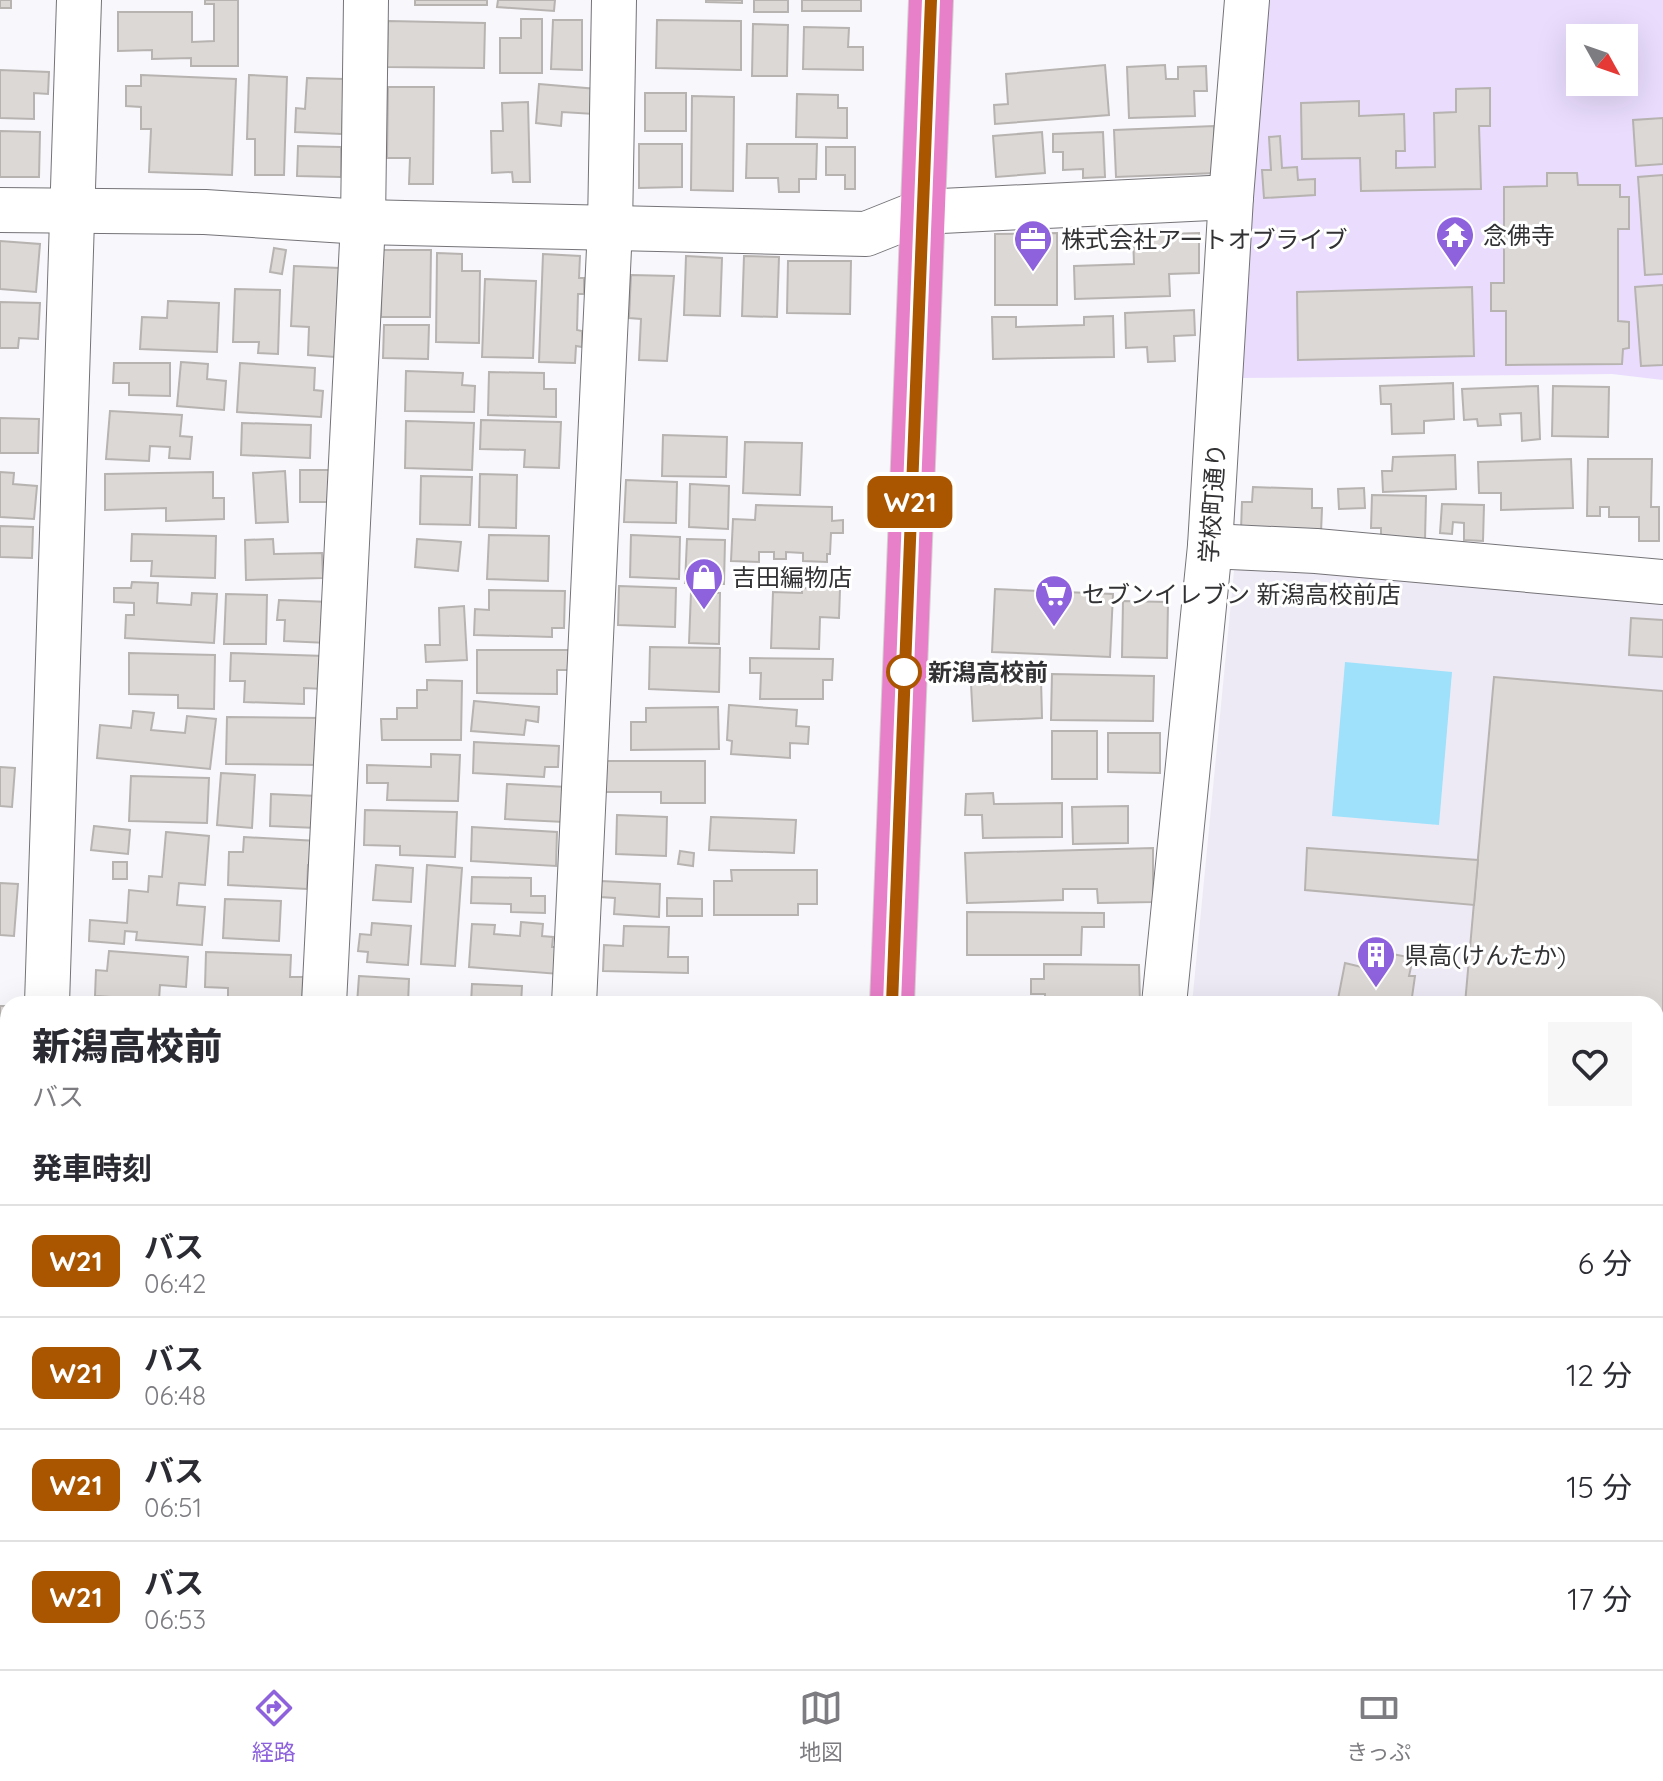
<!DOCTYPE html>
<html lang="ja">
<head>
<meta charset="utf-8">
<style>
	:root { --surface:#fff; --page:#f7f7f7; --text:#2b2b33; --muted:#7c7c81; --line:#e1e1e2; --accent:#8d62dc }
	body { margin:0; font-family:Quicksand,"Noto Sans JP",sans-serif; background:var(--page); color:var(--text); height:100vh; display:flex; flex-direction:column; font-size:30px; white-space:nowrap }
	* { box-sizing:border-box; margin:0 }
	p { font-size:26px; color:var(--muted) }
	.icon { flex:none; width:44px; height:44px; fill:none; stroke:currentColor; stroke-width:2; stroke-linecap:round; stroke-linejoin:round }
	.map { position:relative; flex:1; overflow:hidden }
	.drawer { position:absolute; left:0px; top:996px; width:1664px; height:674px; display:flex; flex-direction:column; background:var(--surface); border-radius:24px 24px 0 0; box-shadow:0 8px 32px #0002 }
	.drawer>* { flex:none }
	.badge { padding:0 16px; border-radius:12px; font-size:28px; line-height:52px }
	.needle { width:52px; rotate:130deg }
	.fabs { position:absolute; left:1566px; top:24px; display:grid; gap:16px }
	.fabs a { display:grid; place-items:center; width:72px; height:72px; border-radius:0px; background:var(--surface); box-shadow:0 8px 32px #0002; font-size:40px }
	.map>.badge { position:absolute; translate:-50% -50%; box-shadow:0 0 0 4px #fff }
	h2 { padding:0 32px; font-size:30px; line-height:72px }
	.round { display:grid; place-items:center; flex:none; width:84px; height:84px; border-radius:0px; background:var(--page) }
	.overview { display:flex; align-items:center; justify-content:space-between; height:136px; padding:0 32px }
	h1 { font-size:38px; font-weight:800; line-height:60px }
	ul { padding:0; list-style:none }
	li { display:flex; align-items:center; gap:24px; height:112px; padding:0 32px; border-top:2px solid var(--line) }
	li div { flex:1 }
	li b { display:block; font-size:30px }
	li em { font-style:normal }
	li .badge { min-width:88px; font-weight:700; text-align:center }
	.tabs { display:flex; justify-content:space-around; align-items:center; height:112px; border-top:2px solid var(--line); background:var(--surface); font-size:22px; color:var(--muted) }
	.tabs a { display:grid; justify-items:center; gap:4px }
	.tabs .active { color:var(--accent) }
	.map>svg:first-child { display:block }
</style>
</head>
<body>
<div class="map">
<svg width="1663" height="1669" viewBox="0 0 1663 1669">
	<rect width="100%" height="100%" fill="#f8f7fb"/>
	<path fill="#eeeaf5" d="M1235,561L1663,600V1669H1226L1136,1662H1656V1004H1192Z"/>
	<path fill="#e9dcfd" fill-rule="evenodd" d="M1263,0H1663V380L1612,374L1238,378ZM1580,38H1624V82H1580Z"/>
	<path fill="#9fe1fb" d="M1345,662L1452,672L1439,825L1332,816Z"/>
	<g fill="#dcd8d6" stroke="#b7b3b1" stroke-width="2">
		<rect x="0" y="0" width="11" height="8"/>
		<path d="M205,0H238V66H191V58L152,59V50L118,51V12H192V42L214,41V4H205Z"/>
		<rect x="415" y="0" width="72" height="5"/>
		<path d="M498,0H555L554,11L497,7Z"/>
		<path d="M706,0H742V3L706,2Z"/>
		<rect x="754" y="0" width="34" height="12"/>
		<rect x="802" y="0" width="59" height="11"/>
		<path d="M521,19H542V73H500V38H521Z"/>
		<path d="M553,20H582V70L551,69Z"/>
		<path d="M657,20L741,21V70L656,68Z"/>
		<path d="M388,21L485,23L484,68L387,67Z"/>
		<path d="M753,24L788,25L787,76H752Z"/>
		<path d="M804,27L849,28L848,47H863V70L803,69Z"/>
		<path d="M1105,65L1109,115L995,124L994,105L1008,104L1006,74Z"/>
		<path d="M1165,65L1166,79H1178V67L1206,66L1207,91H1194L1195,116L1129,118L1127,67Z"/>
		<path d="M0,70L49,72L48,94L34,93V119L0,118Z"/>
		<path d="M141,75L236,79L232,175L149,172L151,129H141V107L126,106V86H141Z"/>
		<path d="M249,75L287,77L284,175H255V139H247Z"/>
		<path d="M307,78L344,79L342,134L295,132L296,108L305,109Z"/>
		<path d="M539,84L597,89L594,114L562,112L561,126L536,123Z"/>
		<path d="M388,87H434L433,184H409L410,158H387Z"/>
		<path d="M1490,88V126H1479L1481,189L1361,191L1360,158L1302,159L1301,103L1359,101V116L1404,114L1405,151H1396V168L1435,167L1434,113L1456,112V89Z"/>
		<rect x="645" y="93" width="41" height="38"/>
		<path d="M797,94L838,95V108H847V138L796,137Z"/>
		<path d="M692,96L734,97L733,191L691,190Z"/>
		<path d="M528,102L530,182H513L512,172L492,173L491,131H503L502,103Z"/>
		<path d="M1663,118V164L1636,166L1633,120Z"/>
		<path d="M1214,126L1216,173L1116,177L1114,130Z"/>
		<path d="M0,131L40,132L39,177H0Z"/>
		<path d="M1042,132L1045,173L996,177L993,136Z"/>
		<path d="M1103,132L1105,177L1083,178V169L1063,170V152H1053V134Z"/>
		<path d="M1280,136L1282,168L1297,167L1298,180L1315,179V195L1264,198L1262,170H1271L1269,137Z"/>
		<path d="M639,144H682V187L639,188Z"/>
		<path d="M747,144H817L816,179H799V192H779L778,178H746Z"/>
		<path d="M298,146L341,147V177L297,176Z"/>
		<path d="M826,147H855V189H845V175H826Z"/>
		<path d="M1547,173H1577L1578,185H1620V197H1629V229H1618V321L1629,322V348L1623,349L1622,364L1506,365V311H1491V283H1504V187L1547,186Z"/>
		<path d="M1663,175V274L1645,275L1638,177Z"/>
		<path d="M1057,233V305H995V234Z"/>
		<path d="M1199,233V273L1169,274L1170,296L1075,299L1074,266L1134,264L1133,235Z"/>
		<path d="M0,241L40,244L36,292L0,289Z"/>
		<path d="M274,248L286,250L282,274L270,272Z"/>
		<path d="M382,250H431L430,317H381Z"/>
		<path d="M437,253L462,254V271H480L479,343L436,342Z"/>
		<path d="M543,254L580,256L579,278H584V294H578L577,330L582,331V347L576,346L575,363L539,362Z"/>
		<path d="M686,256L722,258L720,316L684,315Z"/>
		<path d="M744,256L779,257L777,317L742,316Z"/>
		<path d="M788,261H851L850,314L787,313Z"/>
		<path d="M294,266L339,268L335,357L308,355L309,327L291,326Z"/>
		<path d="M631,275L674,276L667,361L639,360L641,319L629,318Z"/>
		<path d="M485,279L536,281L533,358L482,357Z"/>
		<path d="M1663,285V365L1641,366L1635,287Z"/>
		<path d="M1472,287L1474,356L1298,360L1297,292Z"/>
		<path d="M235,289L280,290L278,354L258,353L259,342H233Z"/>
		<path d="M168,301L219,303L217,352L140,349L142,317L167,318Z"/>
		<path d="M0,302L40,303L38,339L19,338L18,348H0Z"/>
		<path d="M1194,310L1195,335L1174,336L1175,361L1148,362L1147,347L1126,348L1125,313Z"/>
		<path d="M1113,316L1114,357L993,359L992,317H1016V327L1084,325V317Z"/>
		<path d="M384,325H429L428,359L383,358Z"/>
		<path d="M181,362L208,364L207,379L226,381L224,410L177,406Z"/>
		<path d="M114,363H170V396L129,395V383H113Z"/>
		<path d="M240,363L315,368L314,390L323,391L321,417L237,412Z"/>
		<path d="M406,371L463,373L462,385L475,386L474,412L405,411Z"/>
		<path d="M489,372L544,373V389H556V417L488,415Z"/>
		<path d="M1453,383L1454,419L1424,421V433L1392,434L1391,404H1381L1380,386Z"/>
		<path d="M1538,386L1540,439L1522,441L1521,413L1500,414L1501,425L1478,426L1477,419L1464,420L1462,389Z"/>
		<path d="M1553,386L1609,387L1608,437L1552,436Z"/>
		<path d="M110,411L182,415L180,436L192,437L190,459L169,458L170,447L150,446L149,461L106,459Z"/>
		<path d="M0,418L39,419L38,453H0Z"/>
		<path d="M481,420L561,422L559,468L524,467L525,450L480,449Z"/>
		<path d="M406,421L474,423L472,470L405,468Z"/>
		<path d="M242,423L311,425L310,458L241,455Z"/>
		<path d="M663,435L727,437L726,477L662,476Z"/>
		<path d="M745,442L802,443L800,495L743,493Z"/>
		<path d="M1455,455L1456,489L1383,492L1382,471H1392L1393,457Z"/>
		<path d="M1571,459L1573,508L1501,510V493H1479L1478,462Z"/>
		<path d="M1588,459H1652L1651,507H1659V541H1639V517H1609V507H1600V516H1587Z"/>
		<path d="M300,470H332L331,502H300Z"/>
		<path d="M285,471L288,522L256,523L253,473Z"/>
		<path d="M0,472L14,473L13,484L37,486L34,519L0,517Z"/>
		<path d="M213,472V498H224V519L166,521V508L105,510V474Z"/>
		<path d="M480,474L517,475L516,528L479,527Z"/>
		<path d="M421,476L472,477L470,525L420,524Z"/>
		<path d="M626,480L677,482L676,523L624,522Z"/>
		<path d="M690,484L729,486L728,529L689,527Z"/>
		<path d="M1253,487L1312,489V508H1322L1321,533L1241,530L1242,502H1252Z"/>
		<path d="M1364,488L1365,508L1339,509L1338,489Z"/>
		<path d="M1372,495L1426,496L1425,540L1381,539V528H1371Z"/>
		<path d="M1442,504L1484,505L1483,541L1464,540V523L1453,522L1452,534L1440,533Z"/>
		<path d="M756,505L832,507V521L843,520V533H831L830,554H827V562L803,561V553L786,552V559H774V552H759V562L731,561L733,519L755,520Z"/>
		<path d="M0,526L33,527L32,558L0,557Z"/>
		<path d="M132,534L216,536L215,578L151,576L152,561H131Z"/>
		<path d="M489,535L549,536L548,581L487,579Z"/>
		<path d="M631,535L680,537L679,579L630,577Z"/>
		<path d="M273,539L274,554L322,553L323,578L246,580L245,540Z"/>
		<path d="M417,539L461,542L458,571L415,567Z"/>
		<path d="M687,539L725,540L724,584L685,583Z"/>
		<path d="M132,582L158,583L157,603L191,605L192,593L217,594L214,643L125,638L126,615H134V603L114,602V588H131Z"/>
		<path d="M619,586L676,588L675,627L618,625Z"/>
		<path d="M802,588L840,589L839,618L820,617L819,649L771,648L773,592L802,593Z"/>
		<path d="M995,589L1113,594L1110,657L992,652Z"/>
		<path d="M489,590L565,591L564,628H552V637L474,635L475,609L489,610Z"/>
		<path d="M691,592L720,593L719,644L689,643Z"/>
		<path d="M226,594L267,595L266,644H224Z"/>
		<path d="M279,600L330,602L328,643L284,641L285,620H277Z"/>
		<path d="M1123,601L1168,602L1167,658L1122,657Z"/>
		<path d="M464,606L467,660L426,662L425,645H440L439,608Z"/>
		<path d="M1631,618L1663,620V657L1629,655Z"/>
		<path d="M650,647L720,648L719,692L649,689Z"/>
		<path d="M477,650H571V670H557V694L477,693Z"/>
		<path d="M129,653L215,655L214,709L178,708V695L129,694Z"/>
		<path d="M231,653L325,656L324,689L304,688V704L244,702L245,681H230Z"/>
		<path d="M750,658L833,659L832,680H823V699H760L761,673H750Z"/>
		<path d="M1005,664V681L1041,679L1042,718L973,721L971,684L986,683L985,665Z"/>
		<path d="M1052,674L1154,676L1153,721L1051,720Z"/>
		<path d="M1494,677L1663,691V1095L1656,1094V1004H1465Z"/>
		<path d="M427,680L462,681L461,740H382L381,719H397V708H417V690H427Z"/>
		<path d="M474,701L539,707L538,722L526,720L524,735L471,731Z"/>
		<path d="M729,705L797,710L796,726L809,727L808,744L790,743V758L731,754L732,741L727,740Z"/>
		<path d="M718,707L719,749L631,750V722H646V708Z"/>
		<path d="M133,711L154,713L151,730L185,733L187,716L216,719L210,769L97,758L100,725L131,728Z"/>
		<path d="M227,717L323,718L322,765L226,764Z"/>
		<rect x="1052" y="731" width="45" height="48"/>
		<path d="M1108,733H1160V773L1108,772Z"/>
		<path d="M474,742L559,746L558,767H545L544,777L473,773Z"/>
		<path d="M431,754L460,755L458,801L387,800L388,783H367V765L431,767Z"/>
		<path d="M606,761H705V803H661V792H606Z"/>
		<path d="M0,767L15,768L12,807L0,806Z"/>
		<path d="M221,773L255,775L252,828L217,825Z"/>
		<path d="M131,776L209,778L207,823L129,821Z"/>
		<path d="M507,784L567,787L564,822L505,819Z"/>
		<path d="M993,793L994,804L1062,803V837L983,838L982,815H965L966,794Z"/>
		<path d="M271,794L318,796L317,828L270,826Z"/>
		<path d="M1128,806V843L1073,844L1072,807Z"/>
		<path d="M365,810L457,812L455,857L400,855V846L364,845Z"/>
		<path d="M617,815L667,817L666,856L616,854Z"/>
		<path d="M711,817L796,820L794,853L709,850Z"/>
		<path d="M94,826L130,830L128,854L91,850Z"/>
		<path d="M472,827L557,832L556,866L471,861Z"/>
		<path d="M166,832L209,836L205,885L179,883L177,905L205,907L202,945L136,940L137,932L125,931L124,944L89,941L90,920L127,923L129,890L148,892L149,876L162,877Z"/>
		<path d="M244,837L318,841L317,865H308L307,889L228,885L229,852H243Z"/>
		<path d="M1153,848V902L1098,903L1097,889H1063V900L967,903L965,853Z"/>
		<path d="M1307,848L1478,860L1474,905L1305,890Z"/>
		<path d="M680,851L694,853L693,866L678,864Z"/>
		<rect x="113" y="862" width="14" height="17"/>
		<path d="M376,865L413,868L411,902L373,900Z"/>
		<path d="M427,865L462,868L455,966L421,964Z"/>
		<path d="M731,870H817V904H798V915H714V881H732Z"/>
		<path d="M472,877L531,878V896H545V913L511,912V904L471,903Z"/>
		<path d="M601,881L660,884L659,917L614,914L615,898L600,897Z"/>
		<path d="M0,883L18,884L14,936L0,935Z"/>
		<path d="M667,898L702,899V916H667Z"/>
		<path d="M225,899L281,901L279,941L223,938Z"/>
		<path d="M967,912L1104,913V927H1082L1081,955H967Z"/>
		<path d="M521,922L543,924L542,936L553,937L552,947H561L559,974L469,967L472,924L495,925L494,934L520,936Z"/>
		<path d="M372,923L411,926L408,965L367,962L368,952L358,951L360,934L371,935Z"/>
		<path d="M624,926L669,927L668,957H688V973L603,971L604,945L623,946Z"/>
		<path d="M109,951L188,957L186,987L160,985L159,1000L95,996L96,970L107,971Z"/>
		<path d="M1377,951L1413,958L1409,976H1415L1411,1004H1337L1345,963L1374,970Z"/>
		<path d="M206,952L291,955L290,977H303L302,1004L228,1003V988L205,987Z"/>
		<path d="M1044,964L1139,965L1140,1004H1045V994H1031V979H1044Z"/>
		<path d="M359,976L409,979L408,1004H357Z"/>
		<path d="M472,984L522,986L521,1004H471Z"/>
		<path d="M621,998L814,999V1004H621Z"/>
		<path d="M0,1006H8V1048L0,1047Z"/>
		<path d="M0,1059H8V1105L0,1104Z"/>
		<path d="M1656,1103L1663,1104V1219L1660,1240H1656Z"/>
		<path d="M0,1191L7,1203L4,1247L0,1246Z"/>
		<path d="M1658,1611L1663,1612V1669H1653V1662H1656Z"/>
		<path d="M115,1662H153V1666L171,1669H90V1665L115,1667Z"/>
		<path d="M634,1662H672L671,1669H633Z"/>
		<path d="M688,1662H755V1669H687Z"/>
		<path d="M1320,1662H1357V1666Z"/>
		<path d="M1477,1662H1599V1669H1476Z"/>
	</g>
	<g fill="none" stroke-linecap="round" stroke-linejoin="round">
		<defs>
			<g id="minor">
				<path d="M0,210L205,212L363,222L866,234L921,212L1231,197"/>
				<path d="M1210,546L1316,551L1663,582"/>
				<path d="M47,1004L79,0"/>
				<path d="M324,1004L363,222L366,0"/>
				<path d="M574,1004L610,227L614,0"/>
				<path d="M1164,1004L1210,546L1231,197L1247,0"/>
				<path d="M0,1150H8"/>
				<path d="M0,1413L8,1414"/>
				<path d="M24,1669L25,1662"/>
				<path d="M307,1669V1662"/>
				<path d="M552,1669V1662"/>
				<path d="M1109,1669L1110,1662"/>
			</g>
			<g id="highway">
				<path d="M892,1004L931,0"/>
				<path d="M869,1669V1662"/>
			</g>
		</defs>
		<use href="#minor" stroke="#757377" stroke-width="46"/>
		<use href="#highway" stroke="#d2d2d2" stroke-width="46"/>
		<use href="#minor" stroke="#fff" stroke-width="44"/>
		<use href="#highway" stroke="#e87fc9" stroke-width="44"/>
	</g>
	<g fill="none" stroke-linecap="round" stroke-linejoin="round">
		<defs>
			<path id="line" d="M892,1004L931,0"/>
		</defs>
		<use href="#line" stroke="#fff" stroke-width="18"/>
		<use href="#line" stroke="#a50" stroke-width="12"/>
	</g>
	<defs>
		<symbol id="temple-pin" viewBox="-11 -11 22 30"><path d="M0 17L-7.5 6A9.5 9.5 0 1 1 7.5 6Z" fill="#8d62dc" stroke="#fff"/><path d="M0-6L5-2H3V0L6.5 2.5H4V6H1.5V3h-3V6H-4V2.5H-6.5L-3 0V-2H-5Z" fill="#fff"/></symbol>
		<symbol id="office-pin" viewBox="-11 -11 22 30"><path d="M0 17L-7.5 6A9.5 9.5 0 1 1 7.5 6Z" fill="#8d62dc" stroke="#fff"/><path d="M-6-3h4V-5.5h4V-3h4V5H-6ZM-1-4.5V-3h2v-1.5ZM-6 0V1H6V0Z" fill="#fff"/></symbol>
		<symbol id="shop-pin" viewBox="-11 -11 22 30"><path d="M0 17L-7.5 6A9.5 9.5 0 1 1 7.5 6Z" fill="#8d62dc" stroke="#fff"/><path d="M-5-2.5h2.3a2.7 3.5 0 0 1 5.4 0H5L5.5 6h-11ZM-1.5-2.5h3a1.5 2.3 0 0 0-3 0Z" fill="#fff"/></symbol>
		<symbol id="supermarket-pin" viewBox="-11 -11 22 30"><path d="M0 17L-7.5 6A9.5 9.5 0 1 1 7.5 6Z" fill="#8d62dc" stroke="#fff"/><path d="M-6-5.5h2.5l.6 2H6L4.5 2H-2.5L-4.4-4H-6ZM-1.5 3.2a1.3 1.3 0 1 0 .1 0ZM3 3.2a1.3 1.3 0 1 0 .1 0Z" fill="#fff"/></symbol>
		<symbol id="building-pin" viewBox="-11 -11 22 30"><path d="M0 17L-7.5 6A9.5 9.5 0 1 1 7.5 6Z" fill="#8d62dc" stroke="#fff"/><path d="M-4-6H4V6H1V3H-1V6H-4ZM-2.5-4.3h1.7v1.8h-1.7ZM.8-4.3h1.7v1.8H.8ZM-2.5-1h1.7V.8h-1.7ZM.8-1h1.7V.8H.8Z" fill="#fff"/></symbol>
	</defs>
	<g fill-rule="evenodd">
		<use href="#temple-pin" x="1433" y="213" width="44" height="60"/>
		<use href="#office-pin" x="1011" y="217" width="44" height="60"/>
		<use href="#shop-pin" x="682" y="555" width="44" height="60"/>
		<use href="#supermarket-pin" x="1032" y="572" width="44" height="60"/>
		<use href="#building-pin" x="1354" y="933" width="44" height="60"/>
	</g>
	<circle fill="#fff" stroke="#a50" stroke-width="4" cx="904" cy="672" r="16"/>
	<g text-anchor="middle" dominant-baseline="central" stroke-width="6" stroke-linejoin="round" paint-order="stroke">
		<g font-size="24" fill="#323133" stroke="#fff" text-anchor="start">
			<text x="1483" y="235">念佛寺</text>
			<text x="1061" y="239">株式会社アートオブライブ</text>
			<text x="732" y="577">吉田編物店</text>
			<text x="1082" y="594">セブンイレブン 新潟高校前店</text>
			<text x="1404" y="955">県高(けんたか)</text>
		</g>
		<g font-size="24" fill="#323133" stroke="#fff">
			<text transform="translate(1212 503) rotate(-86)">学校町通り</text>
		</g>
		<g font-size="24" font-weight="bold" fill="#323133" stroke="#fff" text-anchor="start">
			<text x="928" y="672">新潟高校前</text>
		</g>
	</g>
</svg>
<div class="fabs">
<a><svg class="needle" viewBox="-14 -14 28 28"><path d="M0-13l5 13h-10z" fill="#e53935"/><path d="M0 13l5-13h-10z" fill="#7c7c81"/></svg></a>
</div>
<b class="badge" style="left:910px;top:502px;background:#a50;color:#fff">W21</b>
<section class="drawer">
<div class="overview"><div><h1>新潟高校前</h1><p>バス</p></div><a class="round"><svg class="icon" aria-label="heart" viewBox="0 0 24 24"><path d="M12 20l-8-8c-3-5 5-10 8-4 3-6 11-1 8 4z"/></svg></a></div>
<h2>発車時刻</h2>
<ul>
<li><span class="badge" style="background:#a50;color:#fff">W21</span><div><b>バス</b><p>06:42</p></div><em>6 分</em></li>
<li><span class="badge" style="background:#a50;color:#fff">W21</span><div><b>バス</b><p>06:48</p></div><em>12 分</em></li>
<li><span class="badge" style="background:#a50;color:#fff">W21</span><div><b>バス</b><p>06:51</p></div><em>15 分</em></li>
<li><span class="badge" style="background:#a50;color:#fff">W21</span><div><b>バス</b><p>06:53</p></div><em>17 分</em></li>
</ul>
</section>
</div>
<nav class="tabs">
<a class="active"><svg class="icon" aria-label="directions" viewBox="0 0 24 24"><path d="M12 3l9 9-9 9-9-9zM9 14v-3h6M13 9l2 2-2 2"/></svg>経路</a>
<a><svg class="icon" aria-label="map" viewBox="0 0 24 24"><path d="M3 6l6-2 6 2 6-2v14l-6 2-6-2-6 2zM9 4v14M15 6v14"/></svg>地図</a>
<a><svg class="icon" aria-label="tickets" viewBox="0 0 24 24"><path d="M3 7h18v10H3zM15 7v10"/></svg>きっぷ</a>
</nav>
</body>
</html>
